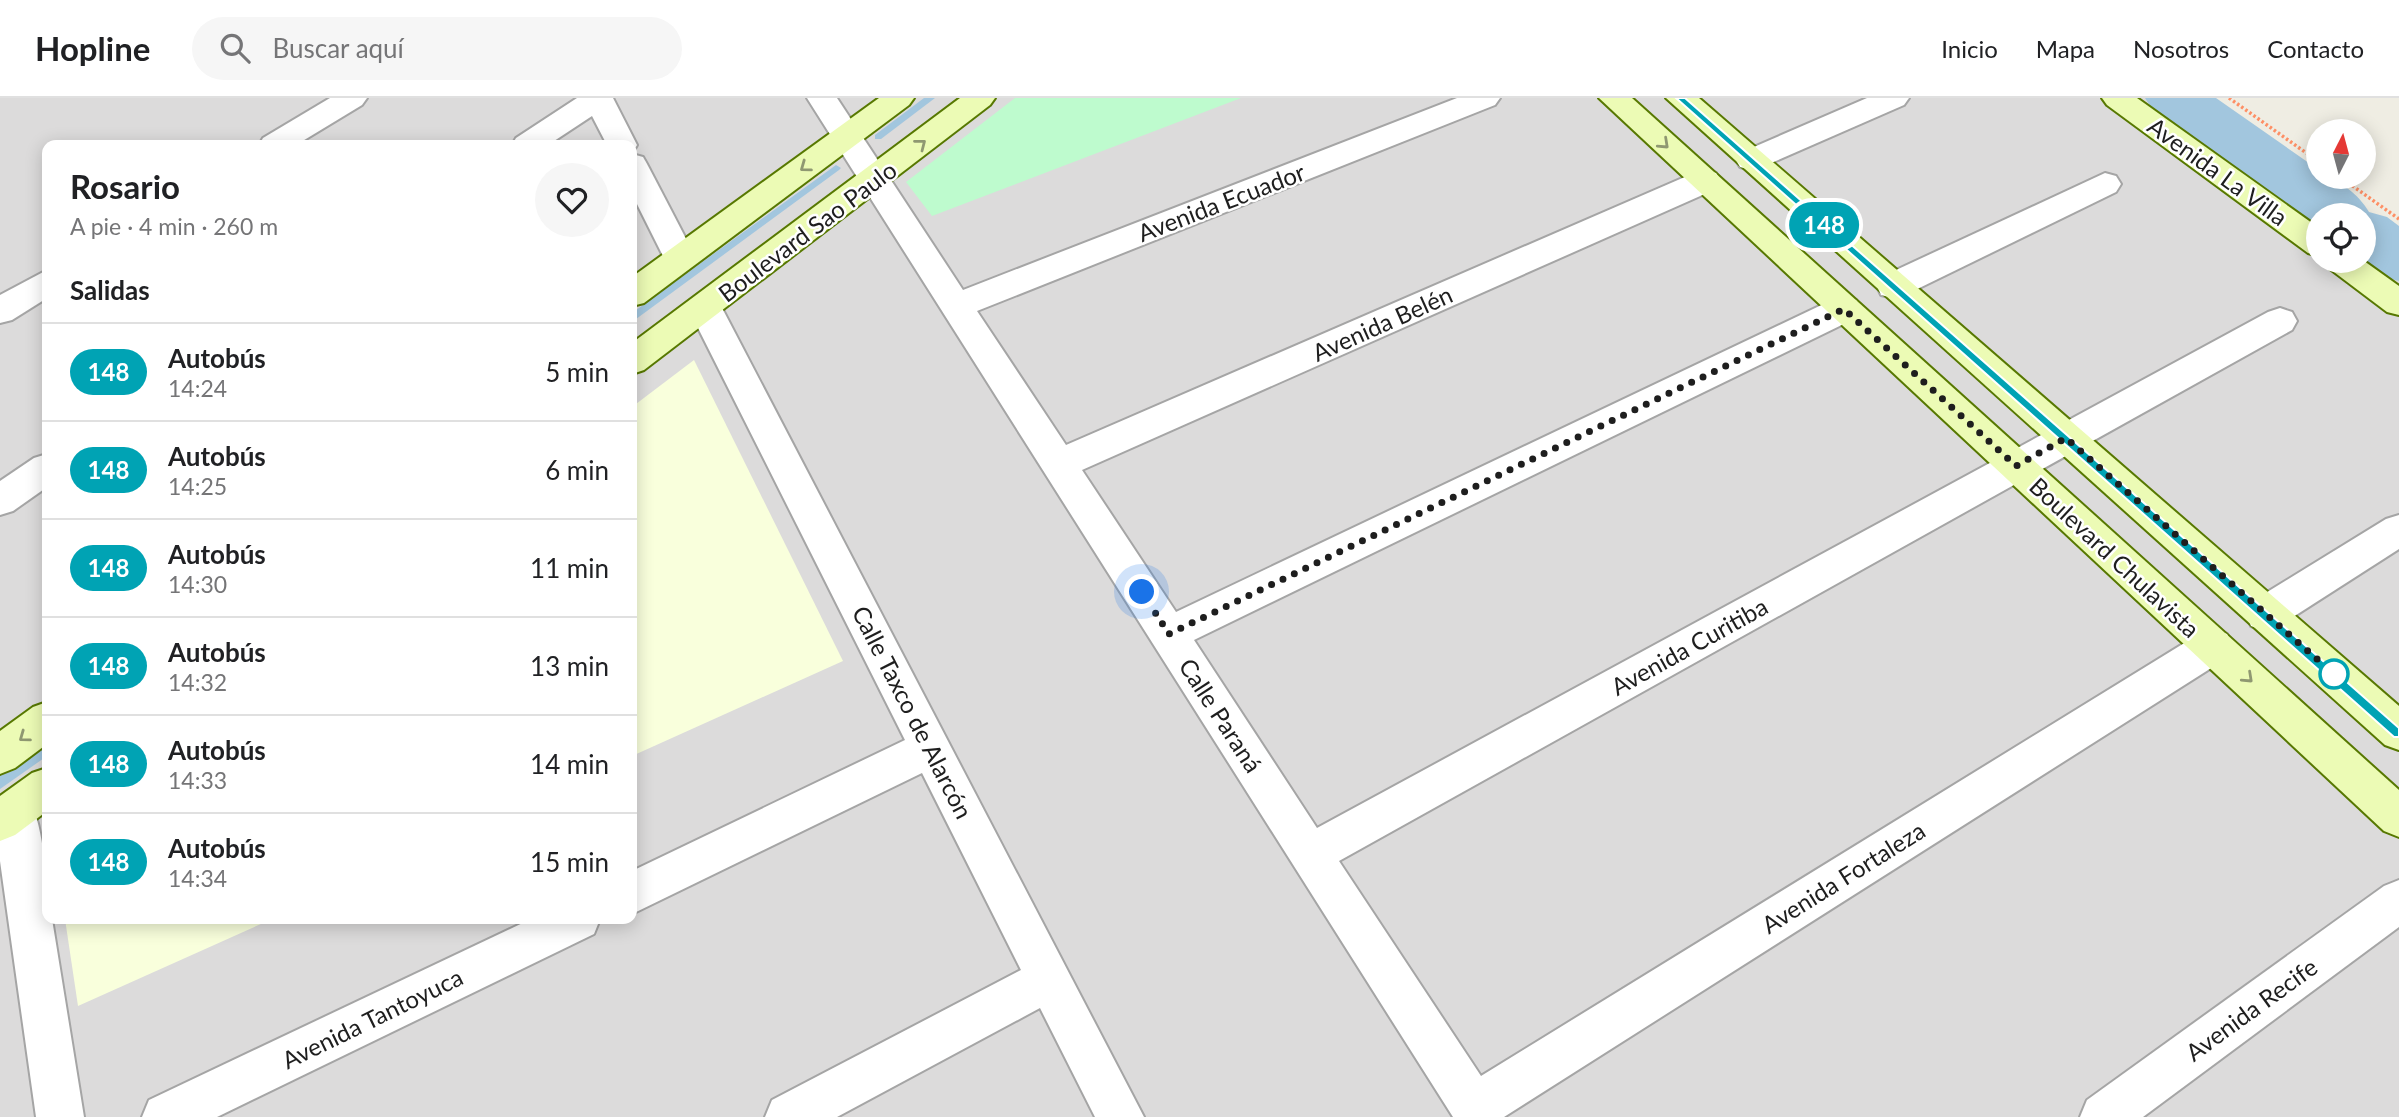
<!DOCTYPE html>
<html lang="es">
<head>
<meta charset="utf-8">
<style>
	:root { --surface:#fff; --page:#f6f6f6; --text:#202124; --muted:#757577; --line:#e0e0e0 }
	body { margin:0; font-family:Lato,sans-serif; background:var(--page); color:var(--text); height:100vh; display:flex; flex-direction:column; font-size:26px; white-space:nowrap }
	* { box-sizing:border-box; margin:0 }
	p { font-size:23px; color:var(--muted) }
	.icon { flex:none; width:38px; height:38px; fill:none; stroke:currentColor; stroke-width:2; stroke-linecap:round; stroke-linejoin:round }
	.map { position:relative; flex:1; overflow:hidden }
	.details { position:absolute; left:42px; top:42px; width:595px; height:784px; display:flex; flex-direction:column; background:var(--surface); border-radius:14px; box-shadow:0 4px 18px #0003 }
	.details>* { flex:none }
	.badge { padding:0 14px; border-radius:23px; font-size:24px; line-height:46px }
	.needle { width:46px; rotate:6deg }
	.fabs { position:absolute; left:2306px; top:21px; display:grid; gap:14px }
	.fabs a { display:grid; place-items:center; width:70px; height:70px; border-radius:50%; background:var(--surface); box-shadow:0 4px 18px #0003; font-size:35px }
	.you { position:absolute; width:35px; height:35px; margin:-18px; border:5px solid #fff; border-radius:50%; background:#1a73e8; box-shadow:0 0 0 10px #1a73e833 }
	.map>.badge { position:absolute; translate:-50% -50%; box-shadow:0 0 0 4px #fff }
	h2 { padding:0 28px; font-size:26px; line-height:63px }
	.round { display:grid; place-items:center; flex:none; width:74px; height:74px; border-radius:37px; background:var(--page) }
	.summary { display:flex; align-items:center; justify-content:space-between; height:119px; padding:0 28px }
	h1 { font-size:33px; font-weight:700; line-height:52px }
	ul { padding:0; list-style:none }
	li { display:flex; align-items:center; gap:21px; height:98px; padding:0 28px; border-top:2px solid var(--line) }
	li div { flex:1 }
	li b { display:block; font-size:26px }
	li em { font-style:normal }
	li .badge { min-width:77px; font-weight:700; text-align:center }
	header { display:flex; align-items:center; gap:42px; box-sizing:border-box; height:98px; padding:0 35px; background:var(--surface); border-bottom:2px solid var(--line) }
	header strong { font-size:33px }
	nav { display:flex; gap:38px; margin-inline-start:auto; font-size:24px }
	.search { width:490px; height:63px; background:var(--page); display:flex; align-items:center; gap:18px; box-sizing:border-box; padding:0 24px; border-radius:38px; color:var(--muted); font-size:26px }
	.map>svg:first-child { display:block }
</style>
</head>
<body>
<header>
<strong>Hopline</strong>
<div class="search"><svg class="icon" aria-label="search" viewBox="0 0 24 24"><circle cx="10" cy="10" r="6"/><path d="M15 15l6 6"/></svg>Buscar aquí</div>
<nav><a>Inicio</a><a>Mapa</a><a>Nosotros</a><a>Contacto</a></nav>
</header>
<div class="map">
<svg width="2399" height="1019" viewBox="0 0 2399 1019">
	<rect width="100%" height="100%" fill="#efede3"/>
	<path fill="#dcdbdb" fill-rule="evenodd" d="M0,0H2186L2352,117H2319V163H2364V126L2399,151V1019H0ZM47,47H632V821H47Z"/>
	<g fill="#f9ffdc">
		<path d="M694,262L843,563L632,658V309Z"/>
		<path d="M65,821H272L78,908Z"/>
	</g>
	<path fill="#befbce" d="M1015,0H1241L932,118L906,84Z"/>
	<g fill="none" stroke-linecap="round" stroke-linejoin="round">
		<g fill="#a2c6de" fill-rule="evenodd">
			<path d="M924,0H935L881,41H875V37Z"/>
			<path d="M836,67L841,70L839,72L632,224V215Z"/>
			<path d="M47,645V658L0,691V677Z"/>
		</g>
		<path fill="#a2c6de" fill-rule="evenodd" d="M2145,0H2216L2319,72V79C2338,79 2359,97 2369,114L2387,119L2399,128V183L2376,177L2357,163H2364V117H2319L2317,133L2154,14Z"/>
		<defs>
			<g id="street">
				<path d="M330,0H367L362,7L296,47H259L263,40Z"/>
				<path d="M577,0H613L637,47L633,54L632,47H607L592,18L548,47H512L516,40Z"/>
				<path d="M807,0H837L963,192L1457,0H1500L1495,7L977,213L1066,347L1694,75L1705,72L1716,75L1721,83L1716,91L1082,372L1176,514L1832,202L1844,199L1856,202L1861,211L1856,220L1194,542L1317,730L2268,214L2280,210L2292,214L2297,223L2292,232L1339,763L1481,978L2199,536L2213,531L2227,536L2233,548L2227,560L1504,1019H1453Z"/>
				<path d="M1867,0H1909L1904,7L1762,69L1751,72L1740,69L1736,62L1740,55Z"/>
				<path d="M632,56L643,59L647,66L696,160L691,168L680,172L669,168L664,160L632,96Z"/>
				<path d="M2105,75L2116,78L2121,86L2116,94L1905,197L1893,200L1881,197L1877,188L1881,179Z"/>
				<path d="M47,172V200L12,222L0,225V197Z"/>
				<path d="M705,198L717,201L722,210L1144,1019H1095L1040,910L837,1019H765L772,1002L1021,872L922,675L632,816V773L905,642L688,210L693,201Z"/>
				<path d="M47,356V389L13,413L0,417V383L34,360Z"/>
				<path d="M2399,417V451L2279,528L2265,533L2251,528L2246,516L2251,504L2386,421Z"/>
				<path d="M14,693L29,699C45,735 47,782 47,821H52L84,1019H36L0,763V699Z"/>
				<path d="M2399,782V829L2143,1019H2080L2087,1002L2384,788Z"/>
				<path d="M531,821H600L594,836L217,1019H142L149,1002Z"/>
			</g>
			<g id="secondary">
				<path d="M879,0H914L909,7L644,205L632,208V179Z"/>
				<path d="M960,0H995L990,7L644,272L632,276V245Z"/>
				<path d="M1599,0H1632L2399,692V739L2384,733Z"/>
				<path d="M1666,0H1699L2399,608V652L2385,647Z"/>
				<path d="M2102,0H2137L2319,130V158L2308,155L2107,7Z"/>
				<path d="M2325,163H2364L2399,188V217L2387,214L2330,171Z"/>
				<path d="M47,604V646L15,670L0,676V633L33,609Z"/>
				<path d="M47,670V713L15,737L0,743V698L32,675Z"/>
			</g>
		</defs>
		<use href="#street" stroke="#a5a5a5" stroke-width="4"/>
		<use href="#secondary" stroke="#577801" stroke-width="4"/>
		<g stroke="#fe8f65" stroke-width="3.5" stroke-dasharray="2.5 2.5" stroke-linecap="butt">
			<path d="M2229,0L2319,64"/>
			<path d="M2340,79L2399,121"/>
		</g>
		<use href="#street" fill="#fff" fill-rule="evenodd"/>
		<use href="#secondary" fill="#ecfbb5" fill-rule="evenodd"/>
	</g>
	<defs><path id="oneway-chevron" d="M-2-3.5L2.5 0L-2 3.5" fill="none" stroke-width="1.6" stroke-linecap="round" stroke-linejoin="round" transform="scale(1.75)"/></defs>
	<g stroke="#8f9871">
		<use href="#oneway-chevron" transform="translate(921 46) rotate(-38)"/>
		<use href="#oneway-chevron" transform="translate(1664 46) rotate(43)"/>
		<use href="#oneway-chevron" transform="translate(805 69) rotate(144)"/>
		<use href="#oneway-chevron" transform="translate(2248 580) rotate(43)"/>
		<use href="#oneway-chevron" transform="translate(24 639) rotate(144)"/>
	</g>
	<path fill="#00a3b4" stroke="#fff" stroke-width="2" d="M1676,0H1685L2399,630V639H2394Z"/>
	<g fill="none" stroke-linecap="round" stroke-linejoin="round">
		<path stroke="#1e1e1e" stroke-width="7" stroke-dasharray="0 12.6" d="M1142,494L1169,536L1844,211L2016,368L2066,340L2342,583L2334,576"/>
	</g>
	<circle fill="#fff" stroke="#00a3b4" stroke-width="3.5" cx="2334" cy="576" r="14"/>
	<g text-anchor="middle" dominant-baseline="central" stroke-width="5" stroke-linejoin="round" paint-order="stroke">
		<g font-size="24" fill="#1e1e1e" stroke="#fff">
			<text transform="translate(2218 73) rotate(36)">Avenida La Villa</text>
			<text transform="translate(1221 104) rotate(-21)">Avenida Ecuador</text>
			<text transform="translate(807 133) rotate(-37)">Boulevard Sao Paulo</text>
			<text transform="translate(1382 225) rotate(-24)">Avenida Belén</text>
			<text transform="translate(2115 459) rotate(43)">Boulevard Chulavista</text>
			<text transform="translate(1689 548) rotate(-29)">Avenida Curitiba</text>
			<text transform="translate(913 614) rotate(63)">Calle Taxco de Alarcón</text>
			<text transform="translate(1221 617) rotate(57)">Calle Paraná</text>
			<text transform="translate(1843 779) rotate(-32)">Avenida Fortaleza</text>
			<text transform="translate(2251 911) rotate(-36)">Avenida Recife</text>
			<text transform="translate(372 920) rotate(-26)">Avenida Tantoyuca</text>
		</g>
	</g>
</svg>
<div class="fabs">
<a><svg class="needle" viewBox="-14 -14 28 28"><path d="M0-13l5 13h-10z" fill="#e53935"/><path d="M0 13l5-13h-10z" fill="#757577"/></svg></a>
<a><svg class="icon" aria-label="locate" viewBox="0 0 24 24"><circle cx="12" cy="12" r="6"/><path d="M12 2v4M12 18v4M2 12h4M18 12h4"/></svg></a>
</div>
<div class="you" style="left:1142px;top:494px"></div>
<b class="badge" style="left:1824px;top:127px;background:#00a3b4;color:#fff">148</b>
<section class="details">
<div class="summary"><div><h1>Rosario</h1><p>A pie · 4 min · 260 m</p></div><a class="round"><svg class="icon" aria-label="heart" viewBox="0 0 24 24"><path d="M12 20l-8-8c-3-5 5-10 8-4 3-6 11-1 8 4z"/></svg></a></div>
<h2>Salidas</h2>
<ul>
<li><span class="badge" style="background:#00a3b4;color:#fff">148</span><div><b>Autobús</b><p>14:24</p></div><em>5 min</em></li>
<li><span class="badge" style="background:#00a3b4;color:#fff">148</span><div><b>Autobús</b><p>14:25</p></div><em>6 min</em></li>
<li><span class="badge" style="background:#00a3b4;color:#fff">148</span><div><b>Autobús</b><p>14:30</p></div><em>11 min</em></li>
<li><span class="badge" style="background:#00a3b4;color:#fff">148</span><div><b>Autobús</b><p>14:32</p></div><em>13 min</em></li>
<li><span class="badge" style="background:#00a3b4;color:#fff">148</span><div><b>Autobús</b><p>14:33</p></div><em>14 min</em></li>
<li><span class="badge" style="background:#00a3b4;color:#fff">148</span><div><b>Autobús</b><p>14:34</p></div><em>15 min</em></li>
</ul>
</section>
</div>
</body>
</html>
